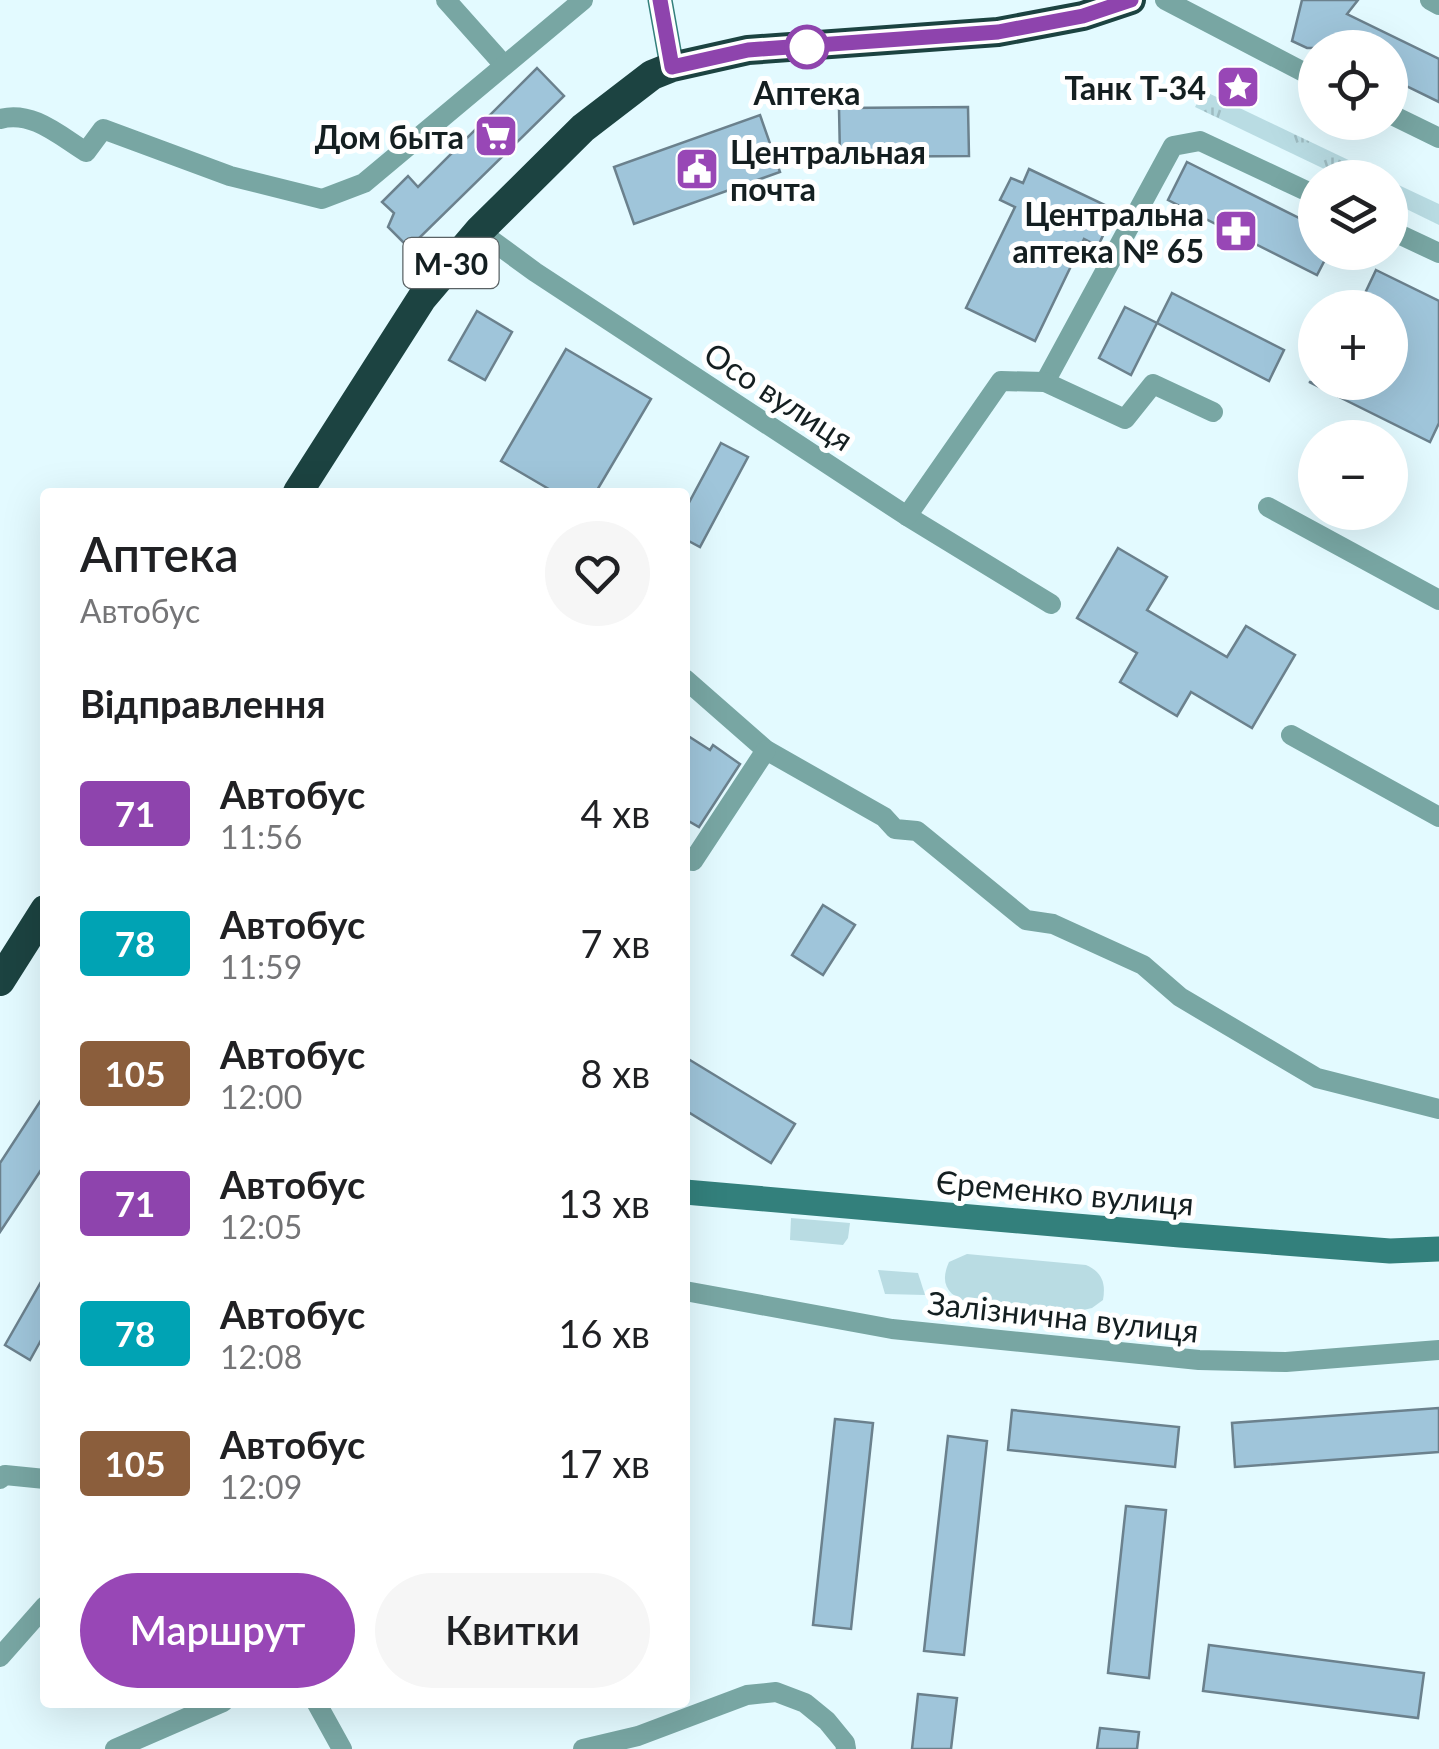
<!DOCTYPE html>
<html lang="uk">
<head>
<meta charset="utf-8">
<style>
	:root { --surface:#fff; --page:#f6f6f6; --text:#202124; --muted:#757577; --accent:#9847b6 }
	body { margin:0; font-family:Lato,sans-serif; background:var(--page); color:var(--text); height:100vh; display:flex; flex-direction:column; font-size:38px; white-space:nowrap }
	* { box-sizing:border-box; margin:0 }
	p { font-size:32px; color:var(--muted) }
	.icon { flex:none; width:55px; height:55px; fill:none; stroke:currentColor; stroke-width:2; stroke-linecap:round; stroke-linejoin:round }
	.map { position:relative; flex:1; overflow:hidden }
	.side { position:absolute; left:40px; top:488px; width:650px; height:1220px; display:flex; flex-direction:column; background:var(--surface); border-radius:10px; box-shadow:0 10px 40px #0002 }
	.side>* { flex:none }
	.badge { padding:0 20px; border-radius:8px; font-size:35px; line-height:65px }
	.fabs { position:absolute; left:1298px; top:30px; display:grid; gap:20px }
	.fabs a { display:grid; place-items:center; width:110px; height:110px; border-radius:50%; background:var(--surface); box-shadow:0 10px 40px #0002; font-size:50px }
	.map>.badge { position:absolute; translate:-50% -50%; box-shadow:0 0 0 5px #fff }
	h2 { padding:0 40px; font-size:38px; line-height:90px }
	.round { display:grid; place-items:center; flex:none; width:105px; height:105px; border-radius:52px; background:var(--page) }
	.headline { display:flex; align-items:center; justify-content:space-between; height:170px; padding:0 40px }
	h1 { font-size:48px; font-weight:600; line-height:75px }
	.cta { display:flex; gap:20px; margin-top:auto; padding:20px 40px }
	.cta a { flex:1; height:115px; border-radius:60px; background:var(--accent); color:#fff; font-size:40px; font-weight:600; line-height:115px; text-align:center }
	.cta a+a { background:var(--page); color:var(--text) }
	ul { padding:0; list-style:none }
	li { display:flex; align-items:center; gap:30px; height:130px; padding:0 40px }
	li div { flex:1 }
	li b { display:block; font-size:38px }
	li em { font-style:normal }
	li .badge { min-width:110px; font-weight:700; text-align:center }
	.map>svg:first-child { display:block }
</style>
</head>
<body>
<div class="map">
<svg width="1439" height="1749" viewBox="0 0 1439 1749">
	<defs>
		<pattern id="grass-tufts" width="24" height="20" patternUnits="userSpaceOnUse" patternTransform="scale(2.5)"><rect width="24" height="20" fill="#b9dce3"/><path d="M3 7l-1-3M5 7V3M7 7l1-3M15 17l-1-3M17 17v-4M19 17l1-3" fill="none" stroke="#9ebcc2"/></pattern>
	</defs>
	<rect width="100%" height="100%" fill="#e3faff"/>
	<g fill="url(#grass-tufts)">
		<path d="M1204,91L1384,177H1341L1195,107Z"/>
		<path d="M1390,181L1439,204V225L1390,201Z"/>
	</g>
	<g fill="#b9dce3">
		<path d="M791,1218L850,1223L848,1238L843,1245L790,1240Z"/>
		<path d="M967,1254L1086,1265C1102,1272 1106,1283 1103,1300L1092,1308L1079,1311L970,1303C948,1296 939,1284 949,1262Z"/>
		<path d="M878,1270L918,1273L925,1295L885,1294Z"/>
	</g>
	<g fill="#9fc5da" stroke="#6b818d" stroke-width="2.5">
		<path d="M1302,0H1358L1347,14L1439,59V102L1390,78V48H1307L1292,41Z"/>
		<path d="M537,68L564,96L409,248L388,227L394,213L382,202L408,176L418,187Z"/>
		<path d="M968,107L969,156L840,157L839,108Z"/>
		<path d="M760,115L780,172L634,224L614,167Z"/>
		<path d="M1187,162L1315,226V252H1329L1317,275L1168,200Z"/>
		<path d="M1029,169L1105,205L1097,220L1108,225L1098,246L1084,239L1035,341L966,308L1015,207L1000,200L1011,178L1023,183Z"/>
		<path d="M1376,270L1439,301V423L1430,442L1309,382H1390V308H1358Z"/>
		<path d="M1172,293L1284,350L1269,381L1157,323Z"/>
		<path d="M1125,307L1157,323L1131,375L1099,358Z"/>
		<path d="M477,311L512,332L485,380L449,360Z"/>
		<path d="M566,349L651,399L596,492H554L501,461Z"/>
		<path d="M721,443L748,457L700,547L685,539V510Z"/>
		<path d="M1118,548L1167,577L1147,610L1227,657L1246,626L1295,655L1252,728L1191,692L1177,716L1120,682L1137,653L1077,618Z"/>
		<path d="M685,734L710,750L713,745L740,764L699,827L685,819Z"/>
		<path d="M823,905L855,925L823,975L792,955Z"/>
		<path d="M685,1057L795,1124L771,1163L685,1110Z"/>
		<path d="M45,1094V1164L0,1232V1163Z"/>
		<path d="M45,1275V1333L30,1360L5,1345Z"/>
		<path d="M1439,1408V1452L1235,1467L1232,1423Z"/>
		<path d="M1012,1410L1179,1427L1175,1467L1008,1450Z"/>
		<path d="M835,1419L873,1423L851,1629L813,1625Z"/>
		<path d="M948,1436L987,1441L964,1655L924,1651Z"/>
		<path d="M1126,1506L1166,1510L1149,1678L1108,1673Z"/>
		<path d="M1209,1645L1424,1673L1418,1718L1203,1691Z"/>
		<path d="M918,1694L957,1698L951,1749H912Z"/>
		<path d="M1100,1728L1139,1732L1137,1749H1097Z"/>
	</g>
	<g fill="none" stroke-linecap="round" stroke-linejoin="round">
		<g stroke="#78a6a3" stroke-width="20">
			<path d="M446,0L504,65"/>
			<path d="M1165,0L1315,78"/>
			<path d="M1430,0L1439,5"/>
			<path d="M1390,114L1439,138"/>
			<path d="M0,119C32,110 60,136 86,152L103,129L230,176L322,199L364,183L583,0"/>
			<path d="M1390,230L1439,253"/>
			<path d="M479,231L535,272L907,516L1051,604"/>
			<path d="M1045,382L1173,146L1200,141L1315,195"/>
			<path d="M1268,507L1439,600"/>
			<path d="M907,516L1001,381L1045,382L1125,419L1153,384L1213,412"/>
			<path d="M685,679L766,750L884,817L895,829L917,831L1026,920L1053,924L1143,965L1180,997L1317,1078L1439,1109"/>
			<path d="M1291,735L1439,817"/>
			<path d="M685,856L693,861L766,750"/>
			<path d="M685,1291L892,1329L1199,1360L1286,1362L1439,1350"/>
			<path d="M0,1479L5,1475L45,1479"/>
			<path d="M0,1657L45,1606"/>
			<path d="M316,1702L342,1749"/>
			<path d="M115,1749L223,1702"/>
			<path d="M583,1749L638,1736L747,1695L776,1692L805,1703L827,1721L845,1743L846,1749"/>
		</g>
		<g stroke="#33807c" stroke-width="25">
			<path d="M660,0L672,67"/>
			<path d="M685,1192L1180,1235L1390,1251L1439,1249"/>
		</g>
		<g stroke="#1c4341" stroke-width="30">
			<path d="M298,492L422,298L479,231L583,128L652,75L672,67L748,50L998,32L1083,16L1131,0"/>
			<path d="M0,981L45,910"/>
		</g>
	</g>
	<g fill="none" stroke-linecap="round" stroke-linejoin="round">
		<defs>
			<path id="line" d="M660,0L672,67L748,50L998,32L1083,16L1131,0"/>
		</defs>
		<use href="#line" stroke="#fff" stroke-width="22"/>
		<use href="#line" stroke="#8e44ad" stroke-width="15"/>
	</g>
	<defs>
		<symbol id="sight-square" viewBox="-11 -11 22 22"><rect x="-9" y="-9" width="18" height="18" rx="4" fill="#9847b6" stroke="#fff"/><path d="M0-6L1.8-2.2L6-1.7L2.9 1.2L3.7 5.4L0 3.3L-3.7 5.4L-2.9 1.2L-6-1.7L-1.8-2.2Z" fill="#fff"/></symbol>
		<symbol id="supermarket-square" viewBox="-11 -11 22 22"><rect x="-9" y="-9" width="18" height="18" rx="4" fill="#9847b6" stroke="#fff"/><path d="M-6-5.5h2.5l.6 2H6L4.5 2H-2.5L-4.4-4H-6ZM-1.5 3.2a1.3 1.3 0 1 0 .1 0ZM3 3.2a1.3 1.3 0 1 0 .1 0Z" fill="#fff"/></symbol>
		<symbol id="civic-square" viewBox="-11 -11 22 22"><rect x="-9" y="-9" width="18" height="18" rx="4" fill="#9847b6" stroke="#fff"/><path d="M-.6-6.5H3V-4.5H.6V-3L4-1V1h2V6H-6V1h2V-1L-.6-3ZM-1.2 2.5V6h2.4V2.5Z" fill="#fff"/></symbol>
		<symbol id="pharmacy-square" viewBox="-11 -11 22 22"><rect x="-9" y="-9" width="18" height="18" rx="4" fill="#9847b6" stroke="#fff"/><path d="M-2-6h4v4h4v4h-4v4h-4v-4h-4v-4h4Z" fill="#fff"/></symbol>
	</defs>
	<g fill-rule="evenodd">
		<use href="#sight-square" x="1213" y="62" width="50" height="50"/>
		<use href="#supermarket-square" x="471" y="111" width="50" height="50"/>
		<use href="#civic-square" x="672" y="144" width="50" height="50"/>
		<use href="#pharmacy-square" x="1211" y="206" width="50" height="50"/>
	</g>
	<circle fill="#fff" stroke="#8e44ad" stroke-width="5" cx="807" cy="47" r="20"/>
	<g text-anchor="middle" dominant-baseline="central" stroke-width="10" stroke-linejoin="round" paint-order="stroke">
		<rect fill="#fff" stroke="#5a6264" stroke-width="2.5" x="403.5" y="238" width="95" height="50" rx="8"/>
		<g font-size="30" font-weight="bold" fill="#141f21">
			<text x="451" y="263">М-30</text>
		</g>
		<g font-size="32" font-weight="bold" fill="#141f21" stroke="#fff" text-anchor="end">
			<text x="1206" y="87">Танк Т-34</text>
			<text x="464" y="136">Дом быта</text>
			<text x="730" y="151" text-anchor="start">Центральная<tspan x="730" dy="37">почта</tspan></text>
			<text x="1204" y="213">Центральна<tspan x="1204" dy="37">аптека № 65</tspan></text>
		</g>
		<g font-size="32" font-weight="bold" fill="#141f21" stroke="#fff">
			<text x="807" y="92">Аптека</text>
		</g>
		<g font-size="32" fill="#141f21" stroke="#fff">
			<text transform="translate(779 396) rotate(33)">Осо вулиця</text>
			<text transform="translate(1065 1192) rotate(5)">Єременко вулиця</text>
			<text transform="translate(1063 1316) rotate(6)">Залізнична вулиця</text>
		</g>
	</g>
</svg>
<div class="fabs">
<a><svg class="icon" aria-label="locate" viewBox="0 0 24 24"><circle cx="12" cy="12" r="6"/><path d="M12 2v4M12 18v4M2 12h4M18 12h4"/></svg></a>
<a><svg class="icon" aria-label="layers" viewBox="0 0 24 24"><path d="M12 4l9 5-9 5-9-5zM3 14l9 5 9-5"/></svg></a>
<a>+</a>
<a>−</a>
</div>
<section class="side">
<div class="headline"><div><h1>Аптека</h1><p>Автобус</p></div><a class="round"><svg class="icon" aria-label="heart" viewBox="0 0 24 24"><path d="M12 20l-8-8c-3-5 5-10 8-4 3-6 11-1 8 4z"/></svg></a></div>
<h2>Відправлення</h2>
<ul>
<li><span class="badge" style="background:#8e44ad;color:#fff">71</span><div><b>Автобус</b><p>11:56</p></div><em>4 хв</em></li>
<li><span class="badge" style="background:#00a3b4;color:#fff">78</span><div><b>Автобус</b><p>11:59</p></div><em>7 хв</em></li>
<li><span class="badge" style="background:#8b5e3c;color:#fff">105</span><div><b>Автобус</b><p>12:00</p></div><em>8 хв</em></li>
<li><span class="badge" style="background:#8e44ad;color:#fff">71</span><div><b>Автобус</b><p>12:05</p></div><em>13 хв</em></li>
<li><span class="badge" style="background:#00a3b4;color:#fff">78</span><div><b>Автобус</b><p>12:08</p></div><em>16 хв</em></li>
<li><span class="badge" style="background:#8b5e3c;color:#fff">105</span><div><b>Автобус</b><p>12:09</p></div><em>17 хв</em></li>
</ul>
<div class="cta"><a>Маршрут</a><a>Квитки</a></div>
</section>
</div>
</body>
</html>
